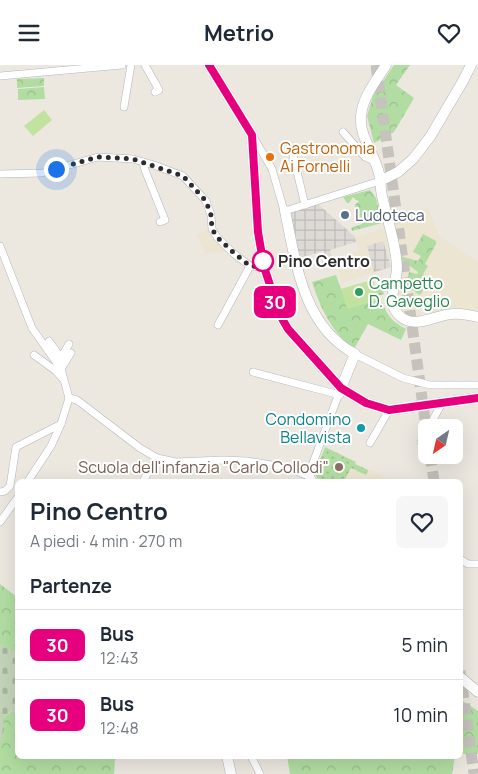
<!DOCTYPE html>
<html lang="it">
<head>
<meta charset="utf-8">
<style>
	:root { --surface:#fff; --page:#f6f6f7; --text:#1f2937; --muted:#747a83; --line:#e0e1e3 }
	body { margin:0; font-family:Manrope,sans-serif; background:var(--page); color:var(--text); height:100vh; display:flex; flex-direction:column; font-size:19px; white-space:nowrap }
	* { box-sizing:border-box; margin:0 }
	p { font-size:16px; color:var(--muted) }
	.icon { flex:none; width:28px; height:28px; fill:none; stroke:currentColor; stroke-width:2; stroke-linecap:round; stroke-linejoin:round }
	.map { position:relative; flex:1; overflow:hidden }
	.side { position:absolute; left:15px; top:414px; width:448px; height:280px; display:flex; flex-direction:column; background:var(--surface); border-radius:8px; box-shadow:0 5px 20px #0002 }
	.side>* { flex:none }
	.badge { padding:0 10px; border-radius:8px; font-size:18px; line-height:32px }
	.needle { width:32px; rotate:214deg }
	.tools { position:absolute; left:418px; top:354px; display:grid; gap:10px }
	.tools a { display:grid; place-items:center; width:45px; height:45px; border-radius:8px; background:var(--surface); box-shadow:0 5px 20px #0002; font-size:25px }
	.you { position:absolute; width:25px; height:25px; margin:-12px; border:4px solid #fff; border-radius:50%; background:#1a73e8; box-shadow:0 0 0 8px #1a73e833 }
	.map>.badge { position:absolute; translate:-50% -50%; box-shadow:0 0 0 2px #fff }
	h2 { padding:0 15px; font-size:19px; line-height:45px }
	.round { display:grid; place-items:center; flex:none; width:52px; height:52px; border-radius:8px; background:var(--page) }
	.summary { display:flex; align-items:center; justify-content:space-between; height:85px; padding:0 15px }
	h1 { font-size:24px; font-weight:700; line-height:38px }
	ul { padding:0; list-style:none }
	li { display:flex; align-items:center; gap:15px; height:70px; padding:0 15px; border-top:1px solid var(--line) }
	li div { flex:1 }
	li b { display:block; font-size:19px }
	li em { font-style:normal }
	li .badge { min-width:55px; font-weight:700; text-align:center }
	header { display:flex; justify-content:space-between; align-items:center; height:65px; padding:0 15px; background:var(--surface); font-size:22px; font-weight:700 }
	.map>svg:first-child { display:block }
</style>
</head>
<body>
<header><svg class="icon" aria-label="menu" viewBox="0 0 24 24"><path d="M4 6h16M4 12h16M4 18h16"/></svg>Metrio<svg class="icon" aria-label="heart" viewBox="0 0 24 24"><path d="M12 20l-8-8c-3-5 5-10 8-4 3-6 11-1 8 4z"/></svg></header>
<div class="map">
<svg width="478" height="709" viewBox="0 0 478 709">
	<defs>
		<pattern id="grass-dots" width="8" height="8" patternUnits="userSpaceOnUse" patternTransform="scale(1.25)"><rect width="8" height="8" fill="#b1dda2"/><path d="M2 2h.1M6 6h.1" fill="none" stroke="#98be8c" stroke-width="1.8" stroke-linecap="round"/></pattern>
		<pattern id="forest-crowns" width="20" height="18" patternUnits="userSpaceOnUse" patternTransform="scale(1.25)"><rect width="20" height="18" fill="#b1dda2"/><path d="M2 6a3 3 0 1 1 6 0M12 15a3 3 0 1 1 6 0" fill="none" stroke="#98be8c"/></pattern>
		<pattern id="cemetery-stones" width="16" height="16" patternUnits="userSpaceOnUse" patternTransform="scale(1.25)"><rect width="16" height="16" fill="#c4d4b9"/><path d="M2 7V4a2 2 0 0 1 4 0v3zM10 15v-3a2 2 0 0 1 4 0v3z" fill="#a9b69f"/></pattern>
		<pattern id="plaza-grid" width="8" height="8" patternUnits="userSpaceOnUse" patternTransform="scale(1.25)"><rect width="8" height="8" fill="#dddad6"/><path d="M0 4h8M4 0v8" fill="none" stroke="#bebbb8"/></pattern>
	</defs>
	<rect width="100%" height="100%" fill="#ece8e0"/>
	<g fill="#ece5d1">
		<path d="M428,142L440,172L478,197V245L452,243L430,248L424,244L421,246L420,253H412L405,249L397,239L396,226L399,224H405V221L399,216L401,205L405,204V200L401,199L392,155Z"/>
		<path d="M211,163L226,187L205,189L196,170Z"/>
		<path d="M384,163L391,202L342,218L336,199L349,195L347,189L359,186L355,173Z"/>
		<path d="M325,382L356,397L355,399L393,416H326L317,413L315,408Z"/>
	</g>
	<path fill="url(#grass-dots)" d="M325,382L356,397L355,399L368,405L366,410L351,403L344,416H326L317,413L315,408Z"/>
	<g fill="url(#forest-crowns)">
		<path d="M394,0H410L396,20L414,33L394,67L374,78L367,51L373,31Z"/>
		<path d="M44,13V21L17,23V14Z"/>
		<path d="M44,22L45,34L18,35V24Z"/>
		<path d="M370,125L376,133L382,158L352,166L351,163L362,159L358,147L355,143V140L359,136L356,135L353,132L349,138H347L343,132Z"/>
		<path d="M423,169L436,176V179L425,199L428,201L423,209L426,211L422,217L426,220L420,230L411,224H405L409,207L417,209L418,207L407,199H401L400,191L418,196L421,191L413,187Z"/>
		<path d="M336,210L341,224L373,215L375,223L381,222L384,229L377,231L380,239L383,238C387,252 394,257 406,264L401,275L368,259L354,284C332,268 320,242 312,217Z"/>
		<path d="M0,519L17,532V589L0,579Z"/>
		<path d="M460,634L478,646V689H460Z"/>
		<path d="M12,646L17,649L18,691H118L115,695L114,709H0V664L3,653Z"/>
		<path d="M287,691H455L452,709H290Z"/>
	</g>
	<path fill="url(#cemetery-stones)" d="M0,579L18,589L17,649L11,646L3,653L4,664L0,681Z"/>
	<g fill="#c1e39f">
		<path d="M44,45L52,55L33,71L24,61Z"/>
		<path d="M373,215L379,235L347,244L341,224Z"/>
	</g>
	<g fill="url(#plaza-grid)">
		<path d="M318,139L354,171L356,177L330,185L333,195L335,196L327,199L324,186L300,193L296,180L297,176L290,148Z"/>
		<path d="M383,176L391,202L374,207L367,181Z"/>
	</g>
	<g fill="none" stroke-linecap="round" stroke-linejoin="round">
		<g stroke="#c6c2bc" stroke-width="11" stroke-dasharray="11 5.5" stroke-linecap="butt">
			<path d="M376,0L426,362"/>
			<path d="M430,390L434,416"/>
			<path d="M460,606L474,709"/>
		</g>
		<defs>
			<g id="street">
				<path d="M145,0L159,25L155,27"/>
				<path d="M0,11L122,0"/>
				<path d="M124,42L131,0"/>
				<path d="M343,67L365,92L375,96"/>
				<path d="M254,73L272,104L283,142L285,146L380,116"/>
				<path d="M290,83L293,90L305,140"/>
				<path d="M143,97L145,105L165,155L160,157"/>
				<path d="M0,109L42,108L98,92L133,94L154,100L183,111L206,136L211,150L212,164L217,172L233,188L250,201L264,202"/>
				<path d="M0,181L32,263L61,304L69,333L61,359L51,381L28,416"/>
				<path d="M218,260L250,201"/>
				<path d="M49,276L61,293"/>
				<path d="M355,289L403,313L430,320H478"/>
				<path d="M34,290L56,306L62,313"/>
				<path d="M57,299L69,279"/>
				<path d="M61,304L71,288"/>
				<path d="M253,307L340,330"/>
				<path d="M69,333L77,335L140,383L157,393L176,397L222,395L247,396L289,403L306,410L311,413L313,416"/>
				<path d="M429,362L442,338"/>
				<path d="M421,377L426,368"/>
				<path d="M370,378L389,345"/>
				<path d="M311,413L310,406L341,323"/>
				<path d="M143,416L157,393"/>
				<path d="M0,427L5,426L10,421L16,382L61,359"/>
				<path d="M0,457L18,432"/>
				<path d="M460,494L468,499H478"/>
				<path d="M251,691L260,709"/>
			</g>
			<g id="secondary">
				<path d="M209,0L252,70L258,167L264,202L280,250L288,264L341,323L366,338L389,345L478,333"/>
				<path d="M386,0C376,16 363,31 361,51C359,70 373,87 378,105C381,113 380,122 382,131C387,154 396,178 397,202C397,219 384,238 401,252C416,264 435,250 452,249C461,248 469,250 478,252"/>
				<path d="M380,116L398,107L413,94L430,72L463,16L471,0"/>
				<path d="M285,146C296,198 303,261 355,289L341,323"/>
				<path d="M460,612L478,627"/>
				<path d="M227,691L231,709"/>
			</g>
		</defs>
		<use href="#street" stroke="#b3b5be" stroke-width="8"/>
		<use href="#secondary" stroke="#b3b5be" stroke-width="11"/>
		<use href="#street" stroke="#fff" stroke-width="7"/>
		<use href="#secondary" stroke="#fff" stroke-width="10"/>
	</g>
	<g fill="none" stroke-linecap="round" stroke-linejoin="round">
		<defs>
			<path id="line" d="M209,0L252,70L258,167L264,202L280,250L288,264L341,323L366,338L389,345L478,333"/>
		</defs>
		<use href="#line" stroke="#fff" stroke-width="11"/>
		<use href="#line" stroke="#e6007e" stroke-width="8"/>
		<path stroke="#2c2c2c" stroke-width="5" stroke-dasharray="0 9" d="M56,104L98,92L133,94L183,111L206,136L211,150L212,164L217,172L234,188L250,201L264,202L263,196"/>
	</g>
	<circle fill="#e8710a" stroke="#fff" stroke-width="2" cx="270" cy="92" r="5"/>
	<circle fill="#5c6f8a" stroke="#fff" stroke-width="2" cx="345" cy="150" r="5"/>
	<circle fill="#fff" stroke="#e6007e" stroke-width="2.5" cx="263" cy="196" r="10"/>
	<circle fill="#2e9e5b" stroke="#fff" stroke-width="2" cx="359" cy="227" r="5"/>
	<circle fill="#0f9aa8" stroke="#fff" stroke-width="2" cx="361" cy="363" r="5"/>
	<circle fill="#8d6e63" stroke="#fff" stroke-width="2" cx="339" cy="402" r="5"/>
	<g text-anchor="middle" dominant-baseline="central" stroke-width="4" stroke-linejoin="round" paint-order="stroke">
		<g font-size="16" fill="#c56008" stroke="#fff" text-anchor="start">
			<text x="280" y="83">Gastronomia<tspan x="280" dy="18">Ai Fornelli</tspan></text>
		</g>
		<g font-size="16" fill="#4e5e75" stroke="#fff" text-anchor="start">
			<text x="355" y="150">Ludoteca</text>
		</g>
		<g font-size="16" font-weight="bold" fill="#2c2c2c" stroke="#fff" text-anchor="start">
			<text x="278" y="196">Pino Centro</text>
		</g>
		<g font-size="16" fill="#27864d" stroke="#fff" text-anchor="start">
			<text x="369" y="218">Campetto<tspan x="369" dy="18">D. Gaveglio</tspan></text>
		</g>
		<g font-size="16" fill="#0d838f" stroke="#fff" text-anchor="end">
			<text x="351" y="354">Condomino<tspan x="351" dy="18">Bellavista</tspan></text>
		</g>
		<g font-size="16" fill="#785e54" stroke="#fff" text-anchor="end">
			<text x="329" y="402">Scuola dell'infanzia "Carlo Collodi"</text>
		</g>
	</g>
</svg>
<div class="tools">
<a><svg class="needle" viewBox="-14 -14 28 28"><path d="M0-13l5 13h-10z" fill="#e53935"/><path d="M0 13l5-13h-10z" fill="#747a83"/></svg></a>
</div>
<div class="you" style="left:56px;top:104px"></div>
<b class="badge" style="left:275px;top:237px;background:#e6007e;color:#fff">30</b>
<section class="side">
<div class="summary"><div><h1>Pino Centro</h1><p>A piedi · 4 min · 270 m</p></div><a class="round"><svg class="icon" aria-label="heart" viewBox="0 0 24 24"><path d="M12 20l-8-8c-3-5 5-10 8-4 3-6 11-1 8 4z"/></svg></a></div>
<h2>Partenze</h2>
<ul>
<li><span class="badge" style="background:#e6007e;color:#fff">30</span><div><b>Bus</b><p>12:43</p></div><em>5 min</em></li>
<li><span class="badge" style="background:#e6007e;color:#fff">30</span><div><b>Bus</b><p>12:48</p></div><em>10 min</em></li>
</ul>
</section>
</div>
</body>
</html>
